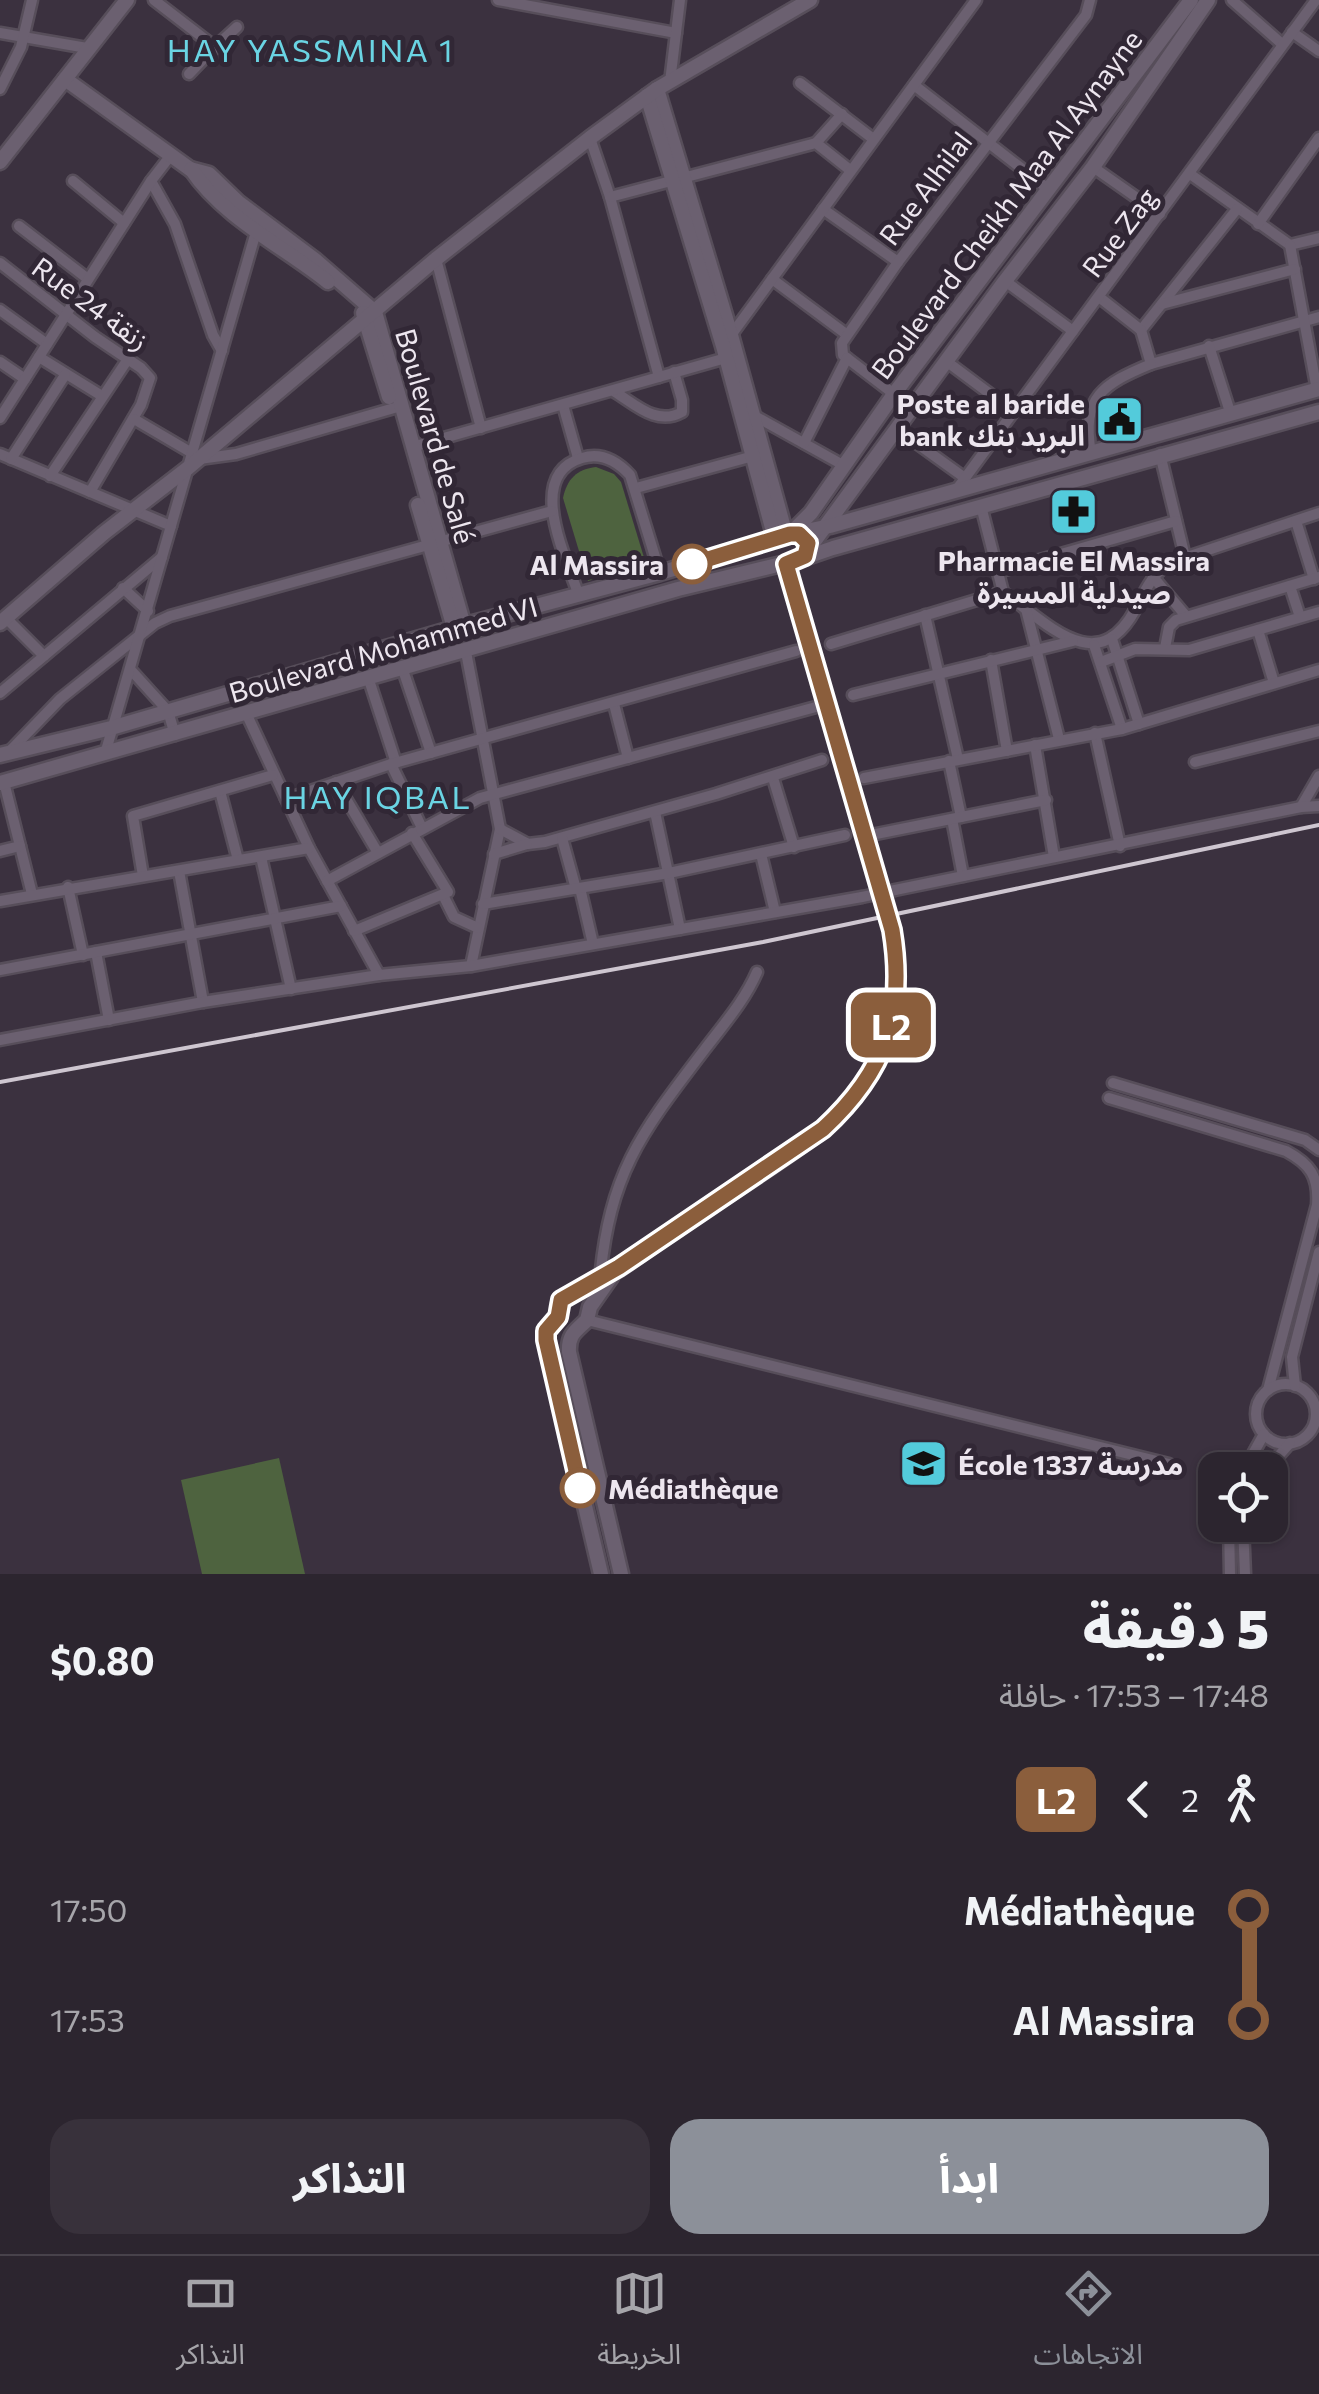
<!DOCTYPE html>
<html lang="ar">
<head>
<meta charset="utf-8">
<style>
	:root { --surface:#2c252f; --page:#38313b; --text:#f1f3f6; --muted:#a6a5aa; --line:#48424b; --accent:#8c9099 }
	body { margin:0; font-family:Commissioner,"Noto Sans Arabic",sans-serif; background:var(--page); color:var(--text); direction:rtl; height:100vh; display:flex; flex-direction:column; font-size:38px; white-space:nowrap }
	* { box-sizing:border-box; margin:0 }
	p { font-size:32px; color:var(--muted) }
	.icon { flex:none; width:55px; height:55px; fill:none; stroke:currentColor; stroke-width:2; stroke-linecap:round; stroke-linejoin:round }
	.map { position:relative; height:1574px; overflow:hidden; direction:ltr }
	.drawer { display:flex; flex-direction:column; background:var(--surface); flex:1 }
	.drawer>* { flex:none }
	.badge { padding:0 20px; border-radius:15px; font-size:35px; line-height:65px }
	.buttons { position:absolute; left:1198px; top:1452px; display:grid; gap:20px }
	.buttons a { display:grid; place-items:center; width:90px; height:90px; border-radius:20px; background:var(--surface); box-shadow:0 2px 8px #0004,0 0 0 2px var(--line); font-size:50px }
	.map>.badge { position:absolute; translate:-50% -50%; box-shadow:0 0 0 5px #fff }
	.legs { display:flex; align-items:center; gap:15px; height:110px; padding:0 50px; font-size:32px }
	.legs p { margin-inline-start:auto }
	.headline { display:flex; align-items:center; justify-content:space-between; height:170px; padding:0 50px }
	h1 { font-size:55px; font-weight:800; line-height:75px }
	.action { display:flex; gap:20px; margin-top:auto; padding:20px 50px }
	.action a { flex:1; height:115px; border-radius:30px; background:var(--accent); color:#fff; font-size:40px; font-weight:800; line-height:115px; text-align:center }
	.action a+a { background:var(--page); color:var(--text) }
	ul { padding:0 50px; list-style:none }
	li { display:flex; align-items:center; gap:35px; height:110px; font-size:38px }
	li i { display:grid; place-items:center; width:15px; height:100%; margin:0 12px; background:currentColor }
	li i::after { content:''; width:25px; height:25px; margin:-12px; border:8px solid; border-radius:50%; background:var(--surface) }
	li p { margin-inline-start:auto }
	li:first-child i { background:linear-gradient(#0000 50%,currentColor 0) }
	li:last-child i { background:linear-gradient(currentColor 50%,#0000 0) }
	.dock { display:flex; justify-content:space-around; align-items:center; height:140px; border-top:2px solid var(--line); background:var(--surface); font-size:28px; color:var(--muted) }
	.dock a { display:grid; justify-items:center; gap:5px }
	.dock .active { color:var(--accent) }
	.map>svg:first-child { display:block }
</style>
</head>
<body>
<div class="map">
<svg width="1319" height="1574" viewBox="0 0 1319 1574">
	<rect width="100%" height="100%" fill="#3b313f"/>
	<g fill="#4e633f">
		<path d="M596,467L614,474L621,482L646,564L588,581L563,498C567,479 577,469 596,467Z"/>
		<path d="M279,1458L305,1574H202L181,1480Z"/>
	</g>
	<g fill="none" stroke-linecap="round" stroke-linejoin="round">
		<defs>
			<g id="street">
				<path d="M154,0L215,47L189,74"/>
				<path d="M498,0L676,33"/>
				<path d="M1232,0L1282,44"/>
				<path d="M1292,32L1319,51"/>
				<path d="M0,33L87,48"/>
				<path d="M215,47L237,27"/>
				<path d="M670,82L680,0"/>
				<path d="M800,83L872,138"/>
				<path d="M914,85L1048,189"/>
				<path d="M0,89L21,47L32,0"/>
				<path d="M590,138L610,197L659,377"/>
				<path d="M816,143L842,114"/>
				<path d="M1093,167L1160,214"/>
				<path d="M1190,174L1290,245L1319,238"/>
				<path d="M73,181L124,223"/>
				<path d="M151,181L175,224L213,335L222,351"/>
				<path d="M610,197L816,143L850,170"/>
				<path d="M823,209L898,262"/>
				<path d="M1237,209L1141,330L1151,364L1319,317"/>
				<path d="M1258,224L1319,138"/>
				<path d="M19,226L88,279"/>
				<path d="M1290,245L1317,390"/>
				<path d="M436,259L481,428"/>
				<path d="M0,263L95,337L141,368L150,378L141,405L90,492"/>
				<path d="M772,279L846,334"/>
				<path d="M1005,281L1073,331"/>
				<path d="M1099,297L1141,330"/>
				<path d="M1162,304L1295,269"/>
				<path d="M0,310L47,344"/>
				<path d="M729,338L976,0"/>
				<path d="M1209,346L1231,415"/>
				<path d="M39,357L102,396"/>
				<path d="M946,361L1013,411"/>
				<path d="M0,362L25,379"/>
				<path d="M615,392C636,405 657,426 682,412V400L674,372"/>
				<path d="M894,394L843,355L842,343L898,262L1086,15L1090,0"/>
				<path d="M563,405L578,458"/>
				<path d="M753,415L843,465"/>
				<path d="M0,418L151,181L171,155"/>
				<path d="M134,419L192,453"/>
				<path d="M915,442L965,478"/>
				<path d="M804,443L847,358"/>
				<path d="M412,447L733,356"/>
				<path d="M1091,453C1081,397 1103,384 1151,364"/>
				<path d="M0,454L171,526"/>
				<path d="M1160,454L1185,557"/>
				<path d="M11,459L65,375"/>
				<path d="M199,459L236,454L401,406"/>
				<path d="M50,476L128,359"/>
				<path d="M636,488L757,455"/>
				<path d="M957,489L1316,0"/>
				<path d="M981,506L1003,592C1046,622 1097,680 1135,610C1145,591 1152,573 1172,562L1319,513"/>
				<path d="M1296,521L1314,579"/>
				<path d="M998,572L1176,521"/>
				<path d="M1153,577L1186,616"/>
				<path d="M1290,586L1300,617"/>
				<path d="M123,588L148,611"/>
				<path d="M579,596C567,559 524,475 582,458C601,452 617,461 630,475L660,573"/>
				<path d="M1026,609L1059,739"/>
				<path d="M925,615L958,759"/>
				<path d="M6,618L44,656"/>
				<path d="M1258,630L1274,683"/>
				<path d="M1112,639L1139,724"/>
				<path d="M831,644L1003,592"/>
				<path d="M1094,645L1122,729"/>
				<path d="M1165,648L1169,627L1176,620L1319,577"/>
				<path d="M466,652L500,829L471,966"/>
				<path d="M991,660L1007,751"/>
				<path d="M1101,662L1135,649L1189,650L1319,612"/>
				<path d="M130,669L168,711L175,735"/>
				<path d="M403,670L431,753"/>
				<path d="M369,680L396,763"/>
				<path d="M0,693L162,557"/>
				<path d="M853,695L1073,641"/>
				<path d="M614,704L628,758"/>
				<path d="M247,715L309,848L379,975"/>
				<path d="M1095,733L1120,846"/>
				<path d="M1035,745L1054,857"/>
				<path d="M9,752L60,699L155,623L170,616L552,511"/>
				<path d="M105,754L258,225"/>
				<path d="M949,761L961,817"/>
				<path d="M1195,762L1319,731"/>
				<path d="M391,764L422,828"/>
				<path d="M773,778L794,847"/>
				<path d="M864,778L1122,729L1319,670"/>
				<path d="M4,782L32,894"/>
				<path d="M336,782L378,853"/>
				<path d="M220,791L238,860"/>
				<path d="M286,799L391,764L796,651"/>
				<path d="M1301,807L1319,776"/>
				<path d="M655,812L680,929"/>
				<path d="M952,819L963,876"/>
				<path d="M500,829L528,844L545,842L716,794L822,760"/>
				<path d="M876,834L1046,800"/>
				<path d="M562,838L576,889"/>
				<path d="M0,851L20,846"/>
				<path d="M494,854L527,844"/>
				<path d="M761,854L775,912"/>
				<path d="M261,857L291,989"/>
				<path d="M179,871L203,1002"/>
				<path d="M143,876L133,816L273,775"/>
				<path d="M327,881L480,798L827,704"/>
				<path d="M68,887L83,955"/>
				<path d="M580,888L593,944"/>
				<path d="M895,890L1301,807L1319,806"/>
				<path d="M443,895L454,917L478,928"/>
				<path d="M0,901L309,848"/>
				<path d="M483,904L669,873L845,835"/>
				<path d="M354,931L448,892L412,833"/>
				<path d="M96,952L109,1020"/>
				<path d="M0,970L341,906"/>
				<path d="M0,1040L203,1002L379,975L471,966L862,897"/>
				<path d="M1113,1083L1305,1140L1319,1150"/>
				<path d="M1109,1098L1286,1151C1310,1164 1319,1176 1317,1205L1268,1390"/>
				<path d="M600,1279C610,1171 642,1132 705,1049C724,1024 745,1000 757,972"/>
				<path d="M587,1320L1169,1464"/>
				<circle cx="1286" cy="1414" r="30"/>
				<path d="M1295,1386L1292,1357L1319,1252"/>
				<path d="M1244,1470L1264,1434"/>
				<path d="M1266,1470L1290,1443"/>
				<path d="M1229,1525L1230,1574"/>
				<path d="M1243,1525L1245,1574"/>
			</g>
			<g id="secondary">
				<path d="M65,79L190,169L209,174L238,202L314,259L375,312L464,626"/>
				<path d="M657,89L731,335L786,535"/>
				<path d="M647,96L723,346L775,539"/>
				<path d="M0,162L127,0"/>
				<path d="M191,169C224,218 283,246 328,282"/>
				<path d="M363,313L389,397"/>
				<path d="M418,505L454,628"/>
				<path d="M790,534L811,513L894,394L1191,0"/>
				<path d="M802,558L1005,281L1093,167L1208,0"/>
				<path d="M786,564L885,908"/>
				<path d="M0,623L104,533L188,468L436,259L590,138L657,89L810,0"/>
				<path d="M0,755L111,728L454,628L660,573L786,535L830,526L1319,389"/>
				<path d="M0,783L678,589L798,560L833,548L1319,412"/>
				<path d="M611,1277L590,1307L587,1320C576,1331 568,1334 569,1352L621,1574"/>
				<path d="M601,1574L546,1340V1331L558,1317V1306L565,1296C605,1285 653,1244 689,1220C806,1142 918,1095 892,930"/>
			</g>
		</defs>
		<use href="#street" stroke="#574e5a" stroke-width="15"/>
		<use href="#secondary" stroke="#574e5a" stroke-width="19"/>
		<use href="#street" stroke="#6b6070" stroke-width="10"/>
		<use href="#secondary" stroke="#6b6070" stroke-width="14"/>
		<path stroke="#cec6d0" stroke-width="4" d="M0,1082L763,942L1319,825"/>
		<defs>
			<path id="street-bridge" d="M862,897L895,890"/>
		</defs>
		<use href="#street-bridge" stroke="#574e5a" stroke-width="15" stroke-linecap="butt"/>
		<use href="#street-bridge" stroke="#6b6070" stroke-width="10"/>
	</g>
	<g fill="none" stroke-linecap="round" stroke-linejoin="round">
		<defs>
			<path id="line-1" d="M580,1488L546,1340V1331L558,1317L561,1300L619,1267L823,1129C885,1072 906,1014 892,930L786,564L805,556L808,543L799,534H790L692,564"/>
		</defs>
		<use href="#line-1" stroke="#fff" stroke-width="22"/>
		<use href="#line-1" stroke="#8b5e3c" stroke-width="15"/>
	</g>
	<defs>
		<symbol id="civic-square" viewBox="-11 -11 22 22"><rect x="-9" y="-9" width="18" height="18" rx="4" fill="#53cbdb" stroke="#312735"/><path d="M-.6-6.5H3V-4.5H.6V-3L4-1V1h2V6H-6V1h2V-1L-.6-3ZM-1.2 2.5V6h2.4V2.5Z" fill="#111"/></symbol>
		<symbol id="pharmacy-square" viewBox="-11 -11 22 22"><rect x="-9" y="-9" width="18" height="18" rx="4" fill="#53cbdb" stroke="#312735"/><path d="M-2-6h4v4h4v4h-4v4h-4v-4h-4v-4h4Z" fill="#111"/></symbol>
		<symbol id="school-square" viewBox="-11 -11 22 22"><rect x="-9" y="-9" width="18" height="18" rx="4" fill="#53cbdb" stroke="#312735"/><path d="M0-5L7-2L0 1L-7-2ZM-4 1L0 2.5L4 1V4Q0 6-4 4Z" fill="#111"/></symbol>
	</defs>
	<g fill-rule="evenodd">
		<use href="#civic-square" x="1092" y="392" width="55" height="55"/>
		<use href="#pharmacy-square" x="1046" y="484" width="55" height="55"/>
		<use href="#school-square" x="896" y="1436" width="55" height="55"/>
	</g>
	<g fill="#fff" stroke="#8b5e3c" stroke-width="5">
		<circle cx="692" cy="564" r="18"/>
		<circle cx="580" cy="1488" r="18"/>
	</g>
	<g text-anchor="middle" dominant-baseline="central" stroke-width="10" stroke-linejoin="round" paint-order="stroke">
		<g font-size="28" fill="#ede6ef" stroke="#312735">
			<text transform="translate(925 188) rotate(-53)">Rue Alhilal</text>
			<text transform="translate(1006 204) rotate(-53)">Boulevard Cheikh Maa Al Aynayne</text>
			<text transform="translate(1119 232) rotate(-53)">Rue Zag</text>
			<text transform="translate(91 303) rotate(36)">Rue 24 زنقة</text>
			<text transform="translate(436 436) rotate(74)">Boulevard de Salé</text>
			<text transform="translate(383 649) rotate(-16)">Boulevard Mohammed VI</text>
		</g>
		<g font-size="28" font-weight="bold" fill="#ede6ef" stroke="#312735" text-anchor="end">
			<text x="1085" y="403">Poste al baride<tspan x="1085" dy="32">bank البريد بنك</tspan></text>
			<text x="1074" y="560" text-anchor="middle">Pharmacie El Massira<tspan x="1074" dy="32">صيدلية المسيرة</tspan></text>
			<text x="958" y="1464" text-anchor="start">École مدرسة 1337</text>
		</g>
		<g font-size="28" font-weight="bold" fill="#ede6ef" stroke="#312735" text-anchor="end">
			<text x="664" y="564">Al Massira</text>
			<text x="608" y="1488" text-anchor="start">Médiathèque</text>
		</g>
		<g font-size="32" letter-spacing="2.5" fill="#6ad4e3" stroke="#312735">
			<text x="311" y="49">HAY YASSMINA 1</text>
			<text x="378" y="796">HAY IQBAL</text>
		</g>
	</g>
</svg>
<div class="buttons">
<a><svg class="icon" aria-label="locate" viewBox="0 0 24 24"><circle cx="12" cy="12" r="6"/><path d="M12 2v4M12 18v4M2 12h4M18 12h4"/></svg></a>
</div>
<b class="badge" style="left:891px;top:1025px;background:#8b5e3c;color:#fff">L2</b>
</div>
<section class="drawer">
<div class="headline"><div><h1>5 دقيقة</h1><p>17:48 – 17:53 · حافلة</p></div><b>$0.80</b></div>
<div class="legs"><svg class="icon" aria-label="walk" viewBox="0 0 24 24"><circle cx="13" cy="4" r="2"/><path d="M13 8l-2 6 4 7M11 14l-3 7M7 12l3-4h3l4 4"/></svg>2<svg class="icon" aria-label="back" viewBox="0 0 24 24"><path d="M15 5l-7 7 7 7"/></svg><b class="badge" style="background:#8b5e3c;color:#fff">L2</b></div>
<ul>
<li><i style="color:#8b5e3c"></i><b>Médiathèque</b><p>17:50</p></li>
<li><i style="color:#8b5e3c"></i><b>Al Massira</b><p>17:53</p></li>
</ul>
<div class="action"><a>ابدأ</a><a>التذاكر</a></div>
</section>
<nav class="dock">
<a class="active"><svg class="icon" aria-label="directions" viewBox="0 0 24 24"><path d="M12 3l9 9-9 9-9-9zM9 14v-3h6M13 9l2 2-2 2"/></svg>الاتجاهات</a>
<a><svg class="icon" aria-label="map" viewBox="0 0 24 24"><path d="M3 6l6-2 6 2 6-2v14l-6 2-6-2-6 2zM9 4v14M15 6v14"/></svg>الخريطة</a>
<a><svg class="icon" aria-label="tickets" viewBox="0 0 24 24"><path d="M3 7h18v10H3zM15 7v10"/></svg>التذاكر</a>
</nav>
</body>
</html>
